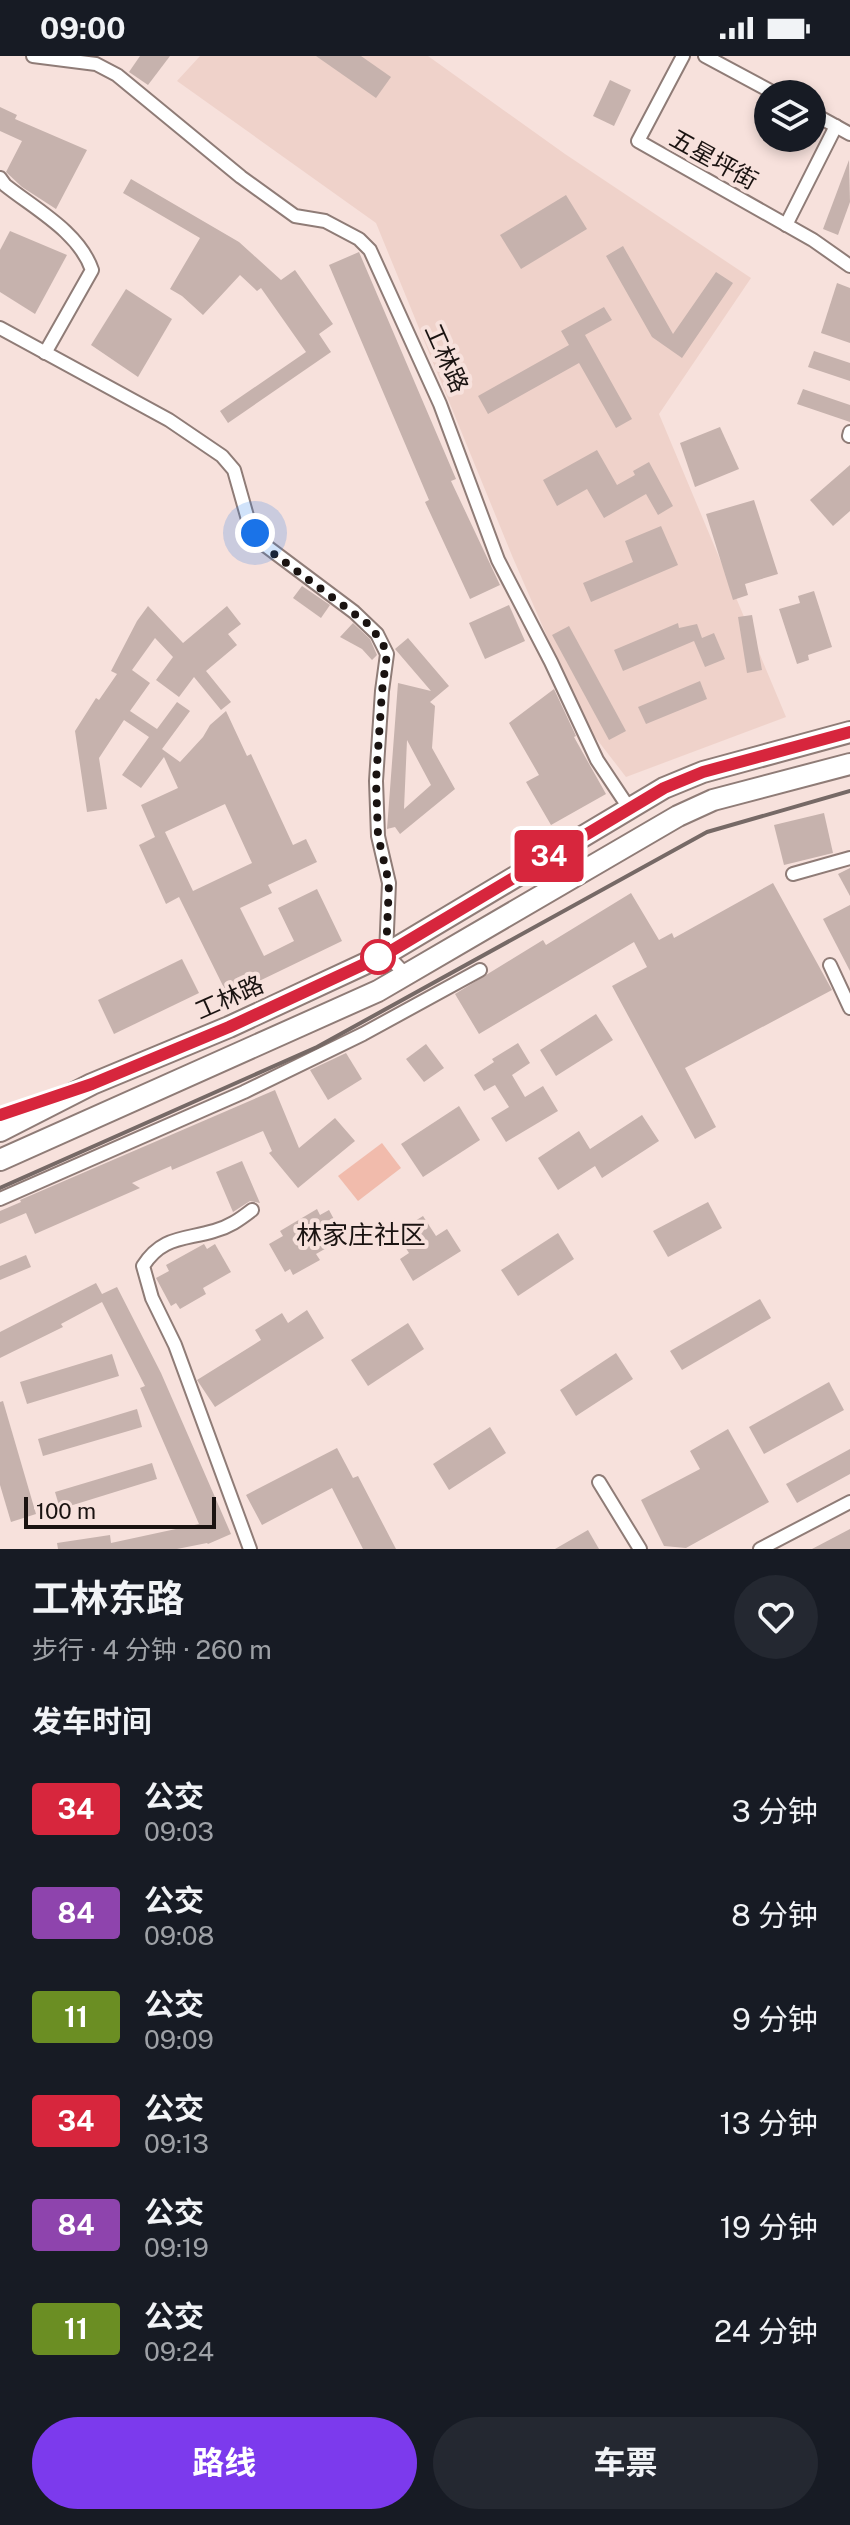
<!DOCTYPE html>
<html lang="zh">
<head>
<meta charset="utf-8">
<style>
	:root { --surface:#171b24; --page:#242831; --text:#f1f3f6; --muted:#9ea1a6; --accent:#7c3aed }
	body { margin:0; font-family:"Public Sans","Noto Sans SC",sans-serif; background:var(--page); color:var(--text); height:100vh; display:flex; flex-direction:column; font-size:30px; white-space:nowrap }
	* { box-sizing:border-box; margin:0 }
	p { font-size:26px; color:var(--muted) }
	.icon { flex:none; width:44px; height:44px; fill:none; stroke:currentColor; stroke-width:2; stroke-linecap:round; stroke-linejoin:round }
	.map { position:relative; height:1493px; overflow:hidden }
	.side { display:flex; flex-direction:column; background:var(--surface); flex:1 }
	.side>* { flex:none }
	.badge { padding:0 16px; border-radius:6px; font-size:28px; line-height:52px }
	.tools { position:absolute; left:754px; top:24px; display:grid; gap:16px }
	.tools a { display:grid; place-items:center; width:72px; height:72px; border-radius:50%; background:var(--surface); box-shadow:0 4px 12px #0003; font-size:40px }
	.scale { position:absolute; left:24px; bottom:20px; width:192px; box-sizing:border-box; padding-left:8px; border:4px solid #1a1311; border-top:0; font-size:22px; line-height:28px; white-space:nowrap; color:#1a1311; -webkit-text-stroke:6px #f7e1dc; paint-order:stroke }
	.you { position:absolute; width:40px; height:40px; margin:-20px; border:6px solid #fff; border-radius:50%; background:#1a73e8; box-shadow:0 0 0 12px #1a73e833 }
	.map>.badge { position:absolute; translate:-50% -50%; box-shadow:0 0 0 4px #fff }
	h2 { padding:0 32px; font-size:30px; line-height:72px }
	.round { display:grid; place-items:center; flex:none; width:84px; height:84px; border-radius:42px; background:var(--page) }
	.summary { display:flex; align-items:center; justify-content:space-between; height:136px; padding:0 32px }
	h1 { font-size:38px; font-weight:700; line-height:60px }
	.button { display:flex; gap:16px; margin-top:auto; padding:16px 32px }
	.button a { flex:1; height:92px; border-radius:48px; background:var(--accent); color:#fff; font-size:32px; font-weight:700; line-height:92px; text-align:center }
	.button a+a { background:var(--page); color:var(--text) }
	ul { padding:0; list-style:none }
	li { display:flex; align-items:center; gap:24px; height:104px; padding:0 32px }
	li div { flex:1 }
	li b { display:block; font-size:30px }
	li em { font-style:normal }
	li .badge { min-width:88px; font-weight:700; text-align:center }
	.status { display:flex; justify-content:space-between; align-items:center; height:56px; padding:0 40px; background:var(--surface); direction:ltr }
	.status svg { height:22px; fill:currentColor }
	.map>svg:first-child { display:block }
</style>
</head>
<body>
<div class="status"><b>09:00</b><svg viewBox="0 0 49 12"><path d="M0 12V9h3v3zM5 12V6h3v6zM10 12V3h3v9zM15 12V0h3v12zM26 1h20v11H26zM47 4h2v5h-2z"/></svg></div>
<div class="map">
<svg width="850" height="1493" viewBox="0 0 850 1493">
	<rect width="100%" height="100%" fill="#f7e1dc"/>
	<path fill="#efd2ca" d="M200,0H428L565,98L751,222L659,358L786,661L626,721L585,668L513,502L376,167L177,25Z"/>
	<path fill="#f1bbac" d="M382,1087L401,1112L358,1145L338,1120Z"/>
	<g fill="#c6b2ad" fill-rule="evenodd">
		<path d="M140,0H170L148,29L129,16Z"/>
		<path d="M316,0H361L391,21L376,42Z"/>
		<path d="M610,24L631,34L614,70L593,60Z"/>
		<path d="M0,51L17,59L15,63L87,94L56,153L22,131L6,116L22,85L0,75Z"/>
		<path d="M849,104L850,146L838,179L823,173Z"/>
		<path d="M131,123L239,186L281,224L295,214L333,268L319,278L331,296L228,367L220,355L306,296L261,232L257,235L240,219L203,259L182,240L170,233L200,182L123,137Z"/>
		<path d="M566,139L587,173L521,213L500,179Z"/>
		<path d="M10,175L67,199L35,258L0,236V194Z"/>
		<path d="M623,190L673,278L716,216L733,227L682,302L652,281L606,200Z"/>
		<path d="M359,196L456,423L451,425L500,529L470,543L425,446L429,444L329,209Z"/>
		<path d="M837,227L850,232V287L821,277Z"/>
		<path d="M126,233L172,263L138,321L91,289Z"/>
		<path d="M604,251L612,264L585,279L632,363L616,372L579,307L488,358L478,340L569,289L561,275Z"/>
		<path d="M814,295L850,307V325L808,311Z"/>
		<path d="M803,333L850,349V366L797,348Z"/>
		<path d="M720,371L739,413L695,431L680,387Z"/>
		<path d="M597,394L617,429L635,419L633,415L649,406L673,450L658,459L646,438L604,462L587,433L557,450L543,424Z"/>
		<path d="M850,409V455L833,470L810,444Z"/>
		<path d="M754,444L778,518L745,528L748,539L733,544L706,458Z"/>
		<path d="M661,470L678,509L591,546L583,527L633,506L625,485Z"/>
		<path d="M302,530L330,549L321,562L293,542Z"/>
		<path d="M814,535L832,591L808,599L809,604L797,608L779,553L800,547L798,540Z"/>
		<path d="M509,549L525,585L485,603L469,567Z"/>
		<path d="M148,550L183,587L227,550L241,568L228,578L237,589L206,615L231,646L221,654L194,621L179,641L156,624L173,601L155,582L132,614L150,627L130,655L157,673L177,646L190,655L162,693L180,706L203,681L210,669L226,655L247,700L251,698L293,789L306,783L317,806L268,829L272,837L240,852L264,900L294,885L278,852L317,833L342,885L228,940L179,841L166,848L139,789L155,781L141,749L178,732L164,701L141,732L122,719L149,681L124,664L99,702L107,753L87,756L75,675L96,642L99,644L117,618L111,615L137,565ZM225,748L252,807L193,835L165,776Z"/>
		<path d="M752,559L762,614L747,617L738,561Z"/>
		<path d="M353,567L370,583L377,599L372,604L362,593L340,581Z"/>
		<path d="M678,567L679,572L697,568L702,582L714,577L725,603L705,611L694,585L623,615L614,594Z"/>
		<path d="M569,570L626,675L609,684L552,579Z"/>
		<path d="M408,582L449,630L430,646L435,650L432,692L455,733L400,778L395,771L387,773L398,627L431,635L395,593ZM407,684L431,729L404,753Z"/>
		<path d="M700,625L707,643L646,668L638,651Z"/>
		<path d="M554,633L576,680L574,681L606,738L551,769L526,726L539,719L509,667Z"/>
		<path d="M824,757L833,797L784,809L774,769Z"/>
		<path d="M850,812V840L838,818Z"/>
		<path d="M773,827L832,934L685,1012L716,1071L695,1083L612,930L647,911L634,886L479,978L455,938L543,884L546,889L631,837L659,884L672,877L674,882Z"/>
		<path d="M850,849V915L823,863Z"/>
		<path d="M182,903L199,937L114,978L98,944Z"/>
		<path d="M596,958L613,984L556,1020L540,994Z"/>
		<path d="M518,987L530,1007L512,1019L525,1041L543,1030L558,1055L506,1086L491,1062L509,1051L495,1029L484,1035L474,1019L494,1006L492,1003Z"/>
		<path d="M426,988L444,1012L424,1026L406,1003Z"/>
		<path d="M346,997L362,1023L328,1044L310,1014Z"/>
		<path d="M275,1034L299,1092L335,1062L355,1085L298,1132L269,1097L272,1095L263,1075L172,1114L171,1110L132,1127L140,1132L35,1178L26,1157L0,1168V1155L21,1146L20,1144Z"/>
		<path d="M459,1050L480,1084L423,1121L401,1088Z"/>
		<path d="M642,1059L659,1085L602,1122L595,1110L558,1134L538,1102L579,1075L590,1093Z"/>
		<path d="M242,1105L260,1147L250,1145L233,1156L216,1116Z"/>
		<path d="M708,1146L722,1172L668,1201L653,1175Z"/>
		<path d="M317,1153L320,1159L329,1154L344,1182L316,1198L320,1204L293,1219L290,1213L285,1216L269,1188L283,1180L280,1175Z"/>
		<path d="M423,1160L436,1180L447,1173L461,1195L413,1225L400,1203L409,1197L396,1177Z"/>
		<path d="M558,1177L574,1203L518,1240L501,1214Z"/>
		<path d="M204,1188L207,1193L215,1188L231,1216L203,1232L206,1238L180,1253L176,1247L171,1250L156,1222L169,1215L166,1209Z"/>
		<path d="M26,1199L31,1211L0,1224V1210Z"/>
		<path d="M96,1227L102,1238L117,1231L161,1317L231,1478L208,1488L207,1487L177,1493H58L57,1487L110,1479L111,1487L199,1468L140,1332L145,1330L102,1246L61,1268L63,1271L0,1302V1276Z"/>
		<path d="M760,1243L771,1262L682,1314L670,1295Z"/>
		<path d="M307,1254L324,1282L215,1351L197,1324L261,1284L255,1274L282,1257L288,1267Z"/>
		<path d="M408,1267L424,1293L368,1330L351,1304Z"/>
		<path d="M616,1297L633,1323L576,1360L560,1334Z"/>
		<path d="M112,1298L119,1320L27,1348L20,1326Z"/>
		<path d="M829,1326L844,1354L764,1398L749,1371Z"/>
		<path d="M3,1345L36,1458L11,1466L0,1429V1346Z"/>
		<path d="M137,1353L142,1371L43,1400L38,1383Z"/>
		<path d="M490,1371L506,1397L449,1434L433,1408Z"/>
		<path d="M728,1373L769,1446L686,1492L664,1490L641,1444L700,1413L690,1395Z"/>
		<path d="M337,1392L353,1422L358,1420L396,1493H363L332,1432L262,1469L246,1439Z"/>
		<path d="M850,1393V1418L797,1447L786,1428Z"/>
		<path d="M152,1407L157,1423L60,1453L55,1436Z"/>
		<path d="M850,1473V1493H812Z"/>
		<path d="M588,1474L599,1493H555Z"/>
	</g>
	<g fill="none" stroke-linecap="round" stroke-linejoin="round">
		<defs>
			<g id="minor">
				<path d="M33,0L96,8L117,19L241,121L295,160L325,165L359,183L370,194L440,348L498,504L551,606L597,704L629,752"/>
				<path d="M683,0L638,85L813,184L850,210"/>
				<path d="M705,0L776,38"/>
				<path d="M812,57L850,78"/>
				<path d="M0,122L5,129C35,153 79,176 92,214L45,297"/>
				<path d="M786,169L836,70"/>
				<path d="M0,272L169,364L222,400L234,414L247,460L262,487L354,556L377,578L387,598L382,635L376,725L378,780L389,827L386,898L407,920"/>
				<path d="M849,380L850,376"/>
				<path d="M793,818L850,802"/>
				<path d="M830,909L850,952"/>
				<path d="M0,1143L244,1036L363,978L480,914"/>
				<path d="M599,1426L640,1493"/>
				<path d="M250,1493L175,1289L152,1242L143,1210C162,1180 184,1184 214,1175C229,1171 239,1164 252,1154"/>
				<path d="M760,1493L850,1446"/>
			</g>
			<g id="trunk">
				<path d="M0,1075L92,1028L229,971L386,898L664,732L703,716L850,676"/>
				<path d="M0,1104L378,935L678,760L713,744L850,708"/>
			</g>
		</defs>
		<use href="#minor" stroke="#8f7c77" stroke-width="16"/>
		<use href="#trunk" stroke="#8f7c77" stroke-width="24"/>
		<use href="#minor" stroke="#fff" stroke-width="12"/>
		<use href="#trunk" stroke="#fff" stroke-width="20"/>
		<path stroke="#766966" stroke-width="4" d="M0,1132L317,991L707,776L850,735"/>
	</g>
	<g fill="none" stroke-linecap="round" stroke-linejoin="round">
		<defs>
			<path id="line" d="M0,1059L92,1028L229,971L386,898L664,732L703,716L850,676"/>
		</defs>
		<use href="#line" stroke="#fff" stroke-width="18"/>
		<use href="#line" stroke="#d7263d" stroke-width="12"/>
		<path stroke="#1a1311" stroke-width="8" stroke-dasharray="0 14.4" d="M255,477L270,495L368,568L382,586L387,598L382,635L376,725L378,780L389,827L386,898L378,901"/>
	</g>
	<circle fill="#fff" stroke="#d7263d" stroke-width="4" cx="378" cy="901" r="16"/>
	<g text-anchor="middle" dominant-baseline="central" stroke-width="8" stroke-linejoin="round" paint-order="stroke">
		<g font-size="24" fill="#1a1311" stroke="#f7e1dc">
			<text transform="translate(714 103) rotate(29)">五星坪街</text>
			<text transform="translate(447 302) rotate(66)">工林路</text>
			<text transform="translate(229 941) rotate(-24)">工林路</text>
		</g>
		<g font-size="26" fill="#1a1311" stroke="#f7e1dc">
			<text x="361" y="1178">林家庄社区</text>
		</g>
	</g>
</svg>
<div class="tools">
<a><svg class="icon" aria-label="layers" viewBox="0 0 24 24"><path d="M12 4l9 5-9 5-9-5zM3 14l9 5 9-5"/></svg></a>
</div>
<div class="scale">100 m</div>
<div class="you" style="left:255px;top:477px"></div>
<b class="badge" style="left:549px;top:800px;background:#d7263d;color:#fff">34</b>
</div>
<section class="side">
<div class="summary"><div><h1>工林东路</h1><p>步行 · 4 分钟 · 260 m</p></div><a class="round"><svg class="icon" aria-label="heart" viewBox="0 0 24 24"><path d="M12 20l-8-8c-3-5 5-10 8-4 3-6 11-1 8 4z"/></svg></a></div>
<h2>发车时间</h2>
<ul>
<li><span class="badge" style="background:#d7263d;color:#fff">34</span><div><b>公交</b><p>09:03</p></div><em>3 分钟</em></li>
<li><span class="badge" style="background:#8e44ad;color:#fff">84</span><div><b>公交</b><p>09:08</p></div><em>8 分钟</em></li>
<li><span class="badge" style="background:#6b8e23;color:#fff">11</span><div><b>公交</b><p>09:09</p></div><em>9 分钟</em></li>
<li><span class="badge" style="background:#d7263d;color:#fff">34</span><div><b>公交</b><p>09:13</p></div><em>13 分钟</em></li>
<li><span class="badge" style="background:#8e44ad;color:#fff">84</span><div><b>公交</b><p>09:19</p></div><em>19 分钟</em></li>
<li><span class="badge" style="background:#6b8e23;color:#fff">11</span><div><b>公交</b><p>09:24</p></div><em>24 分钟</em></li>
</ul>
<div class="button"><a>路线</a><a>车票</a></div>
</section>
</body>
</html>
